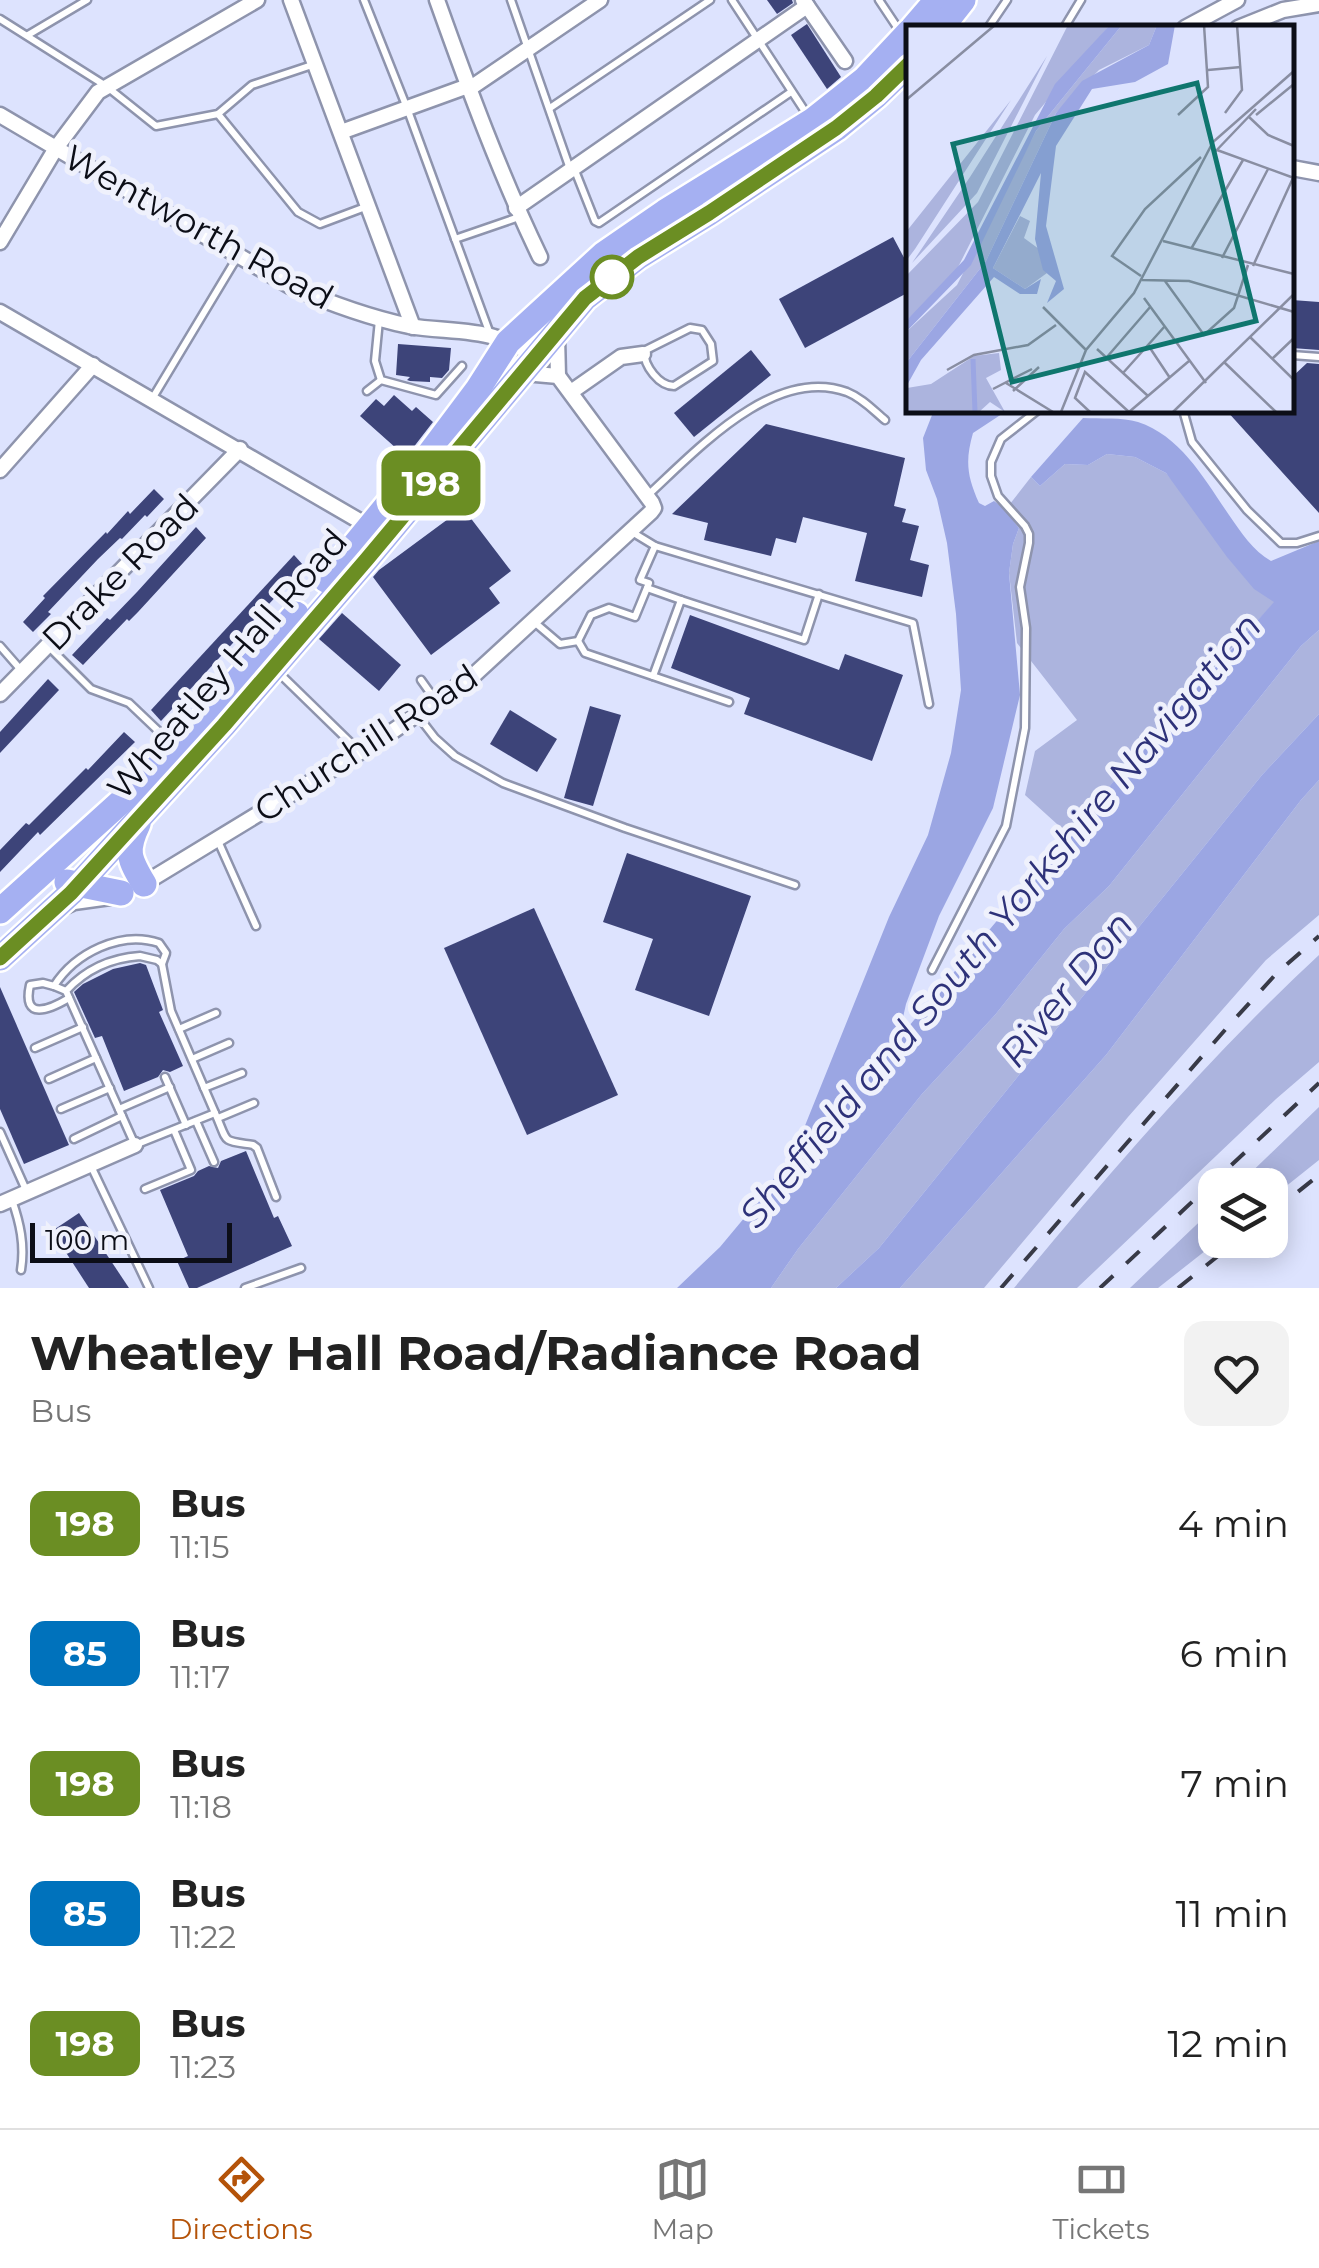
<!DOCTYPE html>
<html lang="en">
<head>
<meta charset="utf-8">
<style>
	:root { --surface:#fff; --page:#f2f2f2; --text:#222; --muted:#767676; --line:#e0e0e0; --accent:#b45309 }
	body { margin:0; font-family:Montserrat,sans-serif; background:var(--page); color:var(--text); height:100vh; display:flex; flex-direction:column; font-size:38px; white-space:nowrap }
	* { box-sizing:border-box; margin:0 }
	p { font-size:32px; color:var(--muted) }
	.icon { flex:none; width:55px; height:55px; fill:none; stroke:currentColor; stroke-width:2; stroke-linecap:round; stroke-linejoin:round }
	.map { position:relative; height:1288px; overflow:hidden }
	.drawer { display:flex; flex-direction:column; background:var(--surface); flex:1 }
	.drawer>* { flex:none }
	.badge { padding:0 20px; border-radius:15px; font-size:35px; line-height:65px }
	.controls { position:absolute; left:1198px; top:1168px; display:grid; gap:20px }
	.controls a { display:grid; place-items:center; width:90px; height:90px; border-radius:20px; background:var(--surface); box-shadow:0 5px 25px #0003; font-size:50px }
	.scale { position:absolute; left:30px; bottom:25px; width:202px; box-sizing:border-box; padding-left:10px; border:5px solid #0c0e17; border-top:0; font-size:28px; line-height:35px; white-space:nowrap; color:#0c0e17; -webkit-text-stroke:8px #eff1fc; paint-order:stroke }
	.map>.badge { position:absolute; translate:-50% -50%; box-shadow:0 0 0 5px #fff }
	.round { display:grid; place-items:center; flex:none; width:105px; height:105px; border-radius:20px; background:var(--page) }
	.overview { display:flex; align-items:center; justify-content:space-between; height:170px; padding:0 30px }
	h1 { font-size:48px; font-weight:700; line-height:75px }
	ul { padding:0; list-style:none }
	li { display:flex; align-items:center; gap:30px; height:130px; padding:0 30px }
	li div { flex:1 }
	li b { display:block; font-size:38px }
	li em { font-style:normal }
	li .badge { min-width:110px; font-weight:700; text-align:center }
	.tab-bar { display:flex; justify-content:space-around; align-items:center; height:140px; border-top:2px solid var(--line); background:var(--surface); font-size:28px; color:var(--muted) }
	.tab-bar a { display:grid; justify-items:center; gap:5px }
	.tab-bar .active { color:var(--accent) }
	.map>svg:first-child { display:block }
</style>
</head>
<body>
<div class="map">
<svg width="1319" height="1288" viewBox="0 0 1319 1288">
	<rect width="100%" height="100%" fill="#dde3fe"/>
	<g fill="#acb4de">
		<path d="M1107,454L1135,457L1166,473L1275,602L1201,681L1068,834L1025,795L1035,751L1077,720L1017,643L1009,573L1013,544L1019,528L1006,509L1031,477L1040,486L1065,464L1088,465Z"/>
		<path d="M1319,630V714L1262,775L879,1248L836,1288H771L798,1249L922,1094L995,1015L1064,929L1109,886L1301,646Z"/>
		<path d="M1319,780V915L1266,960L1128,1117L984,1288H900L1106,1055L1301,800Z"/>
		<path d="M1319,955V1062L1276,1099L1077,1288H1014C1110,1172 1208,1058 1319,955Z"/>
		<path d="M1319,1107V1160L1270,1199V1185H1238Z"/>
		<path d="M1215,1207V1240H1219L1158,1288H1130Z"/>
	</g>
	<g fill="#9ba6e3">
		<path d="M934,410H1008L973,433C965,461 967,476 979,503L985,506L994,501L1005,509L1019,528L1013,544L1009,573L1020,695L993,808L939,916L906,1004L902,1022L909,1026L1118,776L1274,602L1254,589L1227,557L1166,473L1135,457L1107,454L1088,465L1065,464L1040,486L1031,477L1083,418C1100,419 1122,417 1138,422C1181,436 1205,480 1229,515C1241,532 1253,551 1271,561L1319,541V630L1301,646L1109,886L1064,929L995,1015L922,1094L798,1249L771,1288H677L720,1247L760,1199L798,1143L889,917L928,835L951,753L961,690L956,614L947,543L937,499L926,470L923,438Z"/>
		<path d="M1319,714V780L1301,800L1106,1055L900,1288H836L879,1248L1262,775Z"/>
	</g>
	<g fill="#3d4479">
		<path d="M767,0H792L793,3L777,14Z"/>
		<path d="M807,24L841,77L827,89L791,35Z"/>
		<path d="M893,237L909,267V292L805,348L779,299Z"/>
		<path d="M1292,300L1319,302V350L1292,348Z"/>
		<path d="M398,344L451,348L449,370L442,378L430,377V382L410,381L407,380L410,377L396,375Z"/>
		<path d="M751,350L771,375L694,437L674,413Z"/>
		<path d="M1307,363L1319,364V513L1226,410H1292V377Z"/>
		<path d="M394,395L412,411L416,407L433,422L406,457L360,416L376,399L384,406Z"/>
		<path d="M766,424L905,458L894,506L906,509L902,522L919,526L910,560L929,565L922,597L855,581L867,533L803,517L796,543L776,538L771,556L704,540L708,523L672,514Z"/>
		<path d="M154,489L164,499L147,517L145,515L122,539L120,538L98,559L48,612L51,614L33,632L23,622L45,598L43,596L106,532L107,534L128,511L130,514Z"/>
		<path d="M463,508L511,571L489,588L500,603L431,655L373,577L379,570Z"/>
		<path d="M196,527L206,538L138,612L129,621L127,619L83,665L72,655L107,618L110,620L137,592Z"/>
		<path d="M294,555L304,566L161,721L151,710Z"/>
		<path d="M342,613L401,665L379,691L319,639Z"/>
		<path d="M690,615L839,670L845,654L903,675L872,761L744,714L750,698L671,668Z"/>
		<path d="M48,679L59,690L0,753V732Z"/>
		<path d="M590,706L621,715L593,806L564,798Z"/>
		<path d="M510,710L557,739L537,772L490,744Z"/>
		<path d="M124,732L135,742L40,835L38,832L0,872V850L26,823L29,825L86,768L88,770Z"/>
		<path d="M627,853L751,896L709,1016L635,990L653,939L603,922Z"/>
		<path d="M534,908L618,1095L527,1135L444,948Z"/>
		<path d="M140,963L146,965L163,1010L159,1012L183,1066L170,1072L163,1070L158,1077L124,1091L102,1036L95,1038L74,992L83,984L113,969Z"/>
		<path d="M0,987L69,1145L24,1164L0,1109Z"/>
		<path d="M246,1151L274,1218L278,1216L292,1246L197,1288H189L177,1261L188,1256L160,1190L194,1176L198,1171L209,1166L218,1168L221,1161Z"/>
		<path d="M79,1213L129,1288H89L52,1231Z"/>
	</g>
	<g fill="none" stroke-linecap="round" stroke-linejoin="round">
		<defs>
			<g id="lane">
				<path d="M364,0L407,108L490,334"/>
				<path d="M511,0L570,169"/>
				<path d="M732,0L808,116"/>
				<path d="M879,0L901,33"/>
				<path d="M0,19L106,86L156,126L218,114L252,85L315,64"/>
				<path d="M988,28L1007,0"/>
				<path d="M1064,28L1081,0"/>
				<path d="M28,35L87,0"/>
				<path d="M550,108L710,0"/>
				<path d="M218,114L298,212L320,224L368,206"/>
				<path d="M574,168L595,221L599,223L791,92"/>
				<path d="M455,239L519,217"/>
				<path d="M379,320L375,361L381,380L436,395L462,366"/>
				<path d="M690,328L702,330L711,344L713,361L674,386C659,386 644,366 644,351Z"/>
				<path d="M1292,355L1319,357"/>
				<path d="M367,391L381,380"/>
				<path d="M152,399L238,256"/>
				<path d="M1183,410L1192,442L1247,510L1281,543H1297L1319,536"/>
				<path d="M648,495C696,451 774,365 847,392C862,398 873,410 885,420"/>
				<path d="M632,532L655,546L913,623L929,704"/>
				<path d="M647,588L681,600"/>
				<path d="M533,621L560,644L578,641L591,615L609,608L635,617L649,583L640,580L655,546"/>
				<path d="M578,641L585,653L729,702"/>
				<path d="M47,645L91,689L129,703L172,744"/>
				<path d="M0,646L21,670"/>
				<path d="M279,673L359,751"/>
				<path d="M653,676L681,600L804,640L819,594"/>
				<path d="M421,680L436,701"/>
				<path d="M418,716L435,738L455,756L503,783L625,828L795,885"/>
				<path d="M218,841L256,926"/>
				<path d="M140,956L157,960L162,964L171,1011L215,1113L135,1145L66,991C86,969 111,958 140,956Z"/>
				<path d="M932,970L1006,826L1025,728L1026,628L1020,587L1029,543V534L1025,526L998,496L991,476V462L1001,439L1038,410"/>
				<path d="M54,986L43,983L30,985C22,1021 49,1010 69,998"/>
				<path d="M66,991L54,986C75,953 121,930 159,943L166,953L162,964"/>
				<path d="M179,1029L216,1013"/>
				<path d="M35,1048L83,1027"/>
				<path d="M192,1059L229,1043"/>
				<path d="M165,1077L186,1125"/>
				<path d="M49,1079L96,1058"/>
				<path d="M204,1088L242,1073"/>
				<path d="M61,1109L110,1088"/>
				<path d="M119,1109L170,1087"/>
				<path d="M215,1113C229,1144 220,1140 253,1145L257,1148L276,1197"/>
				<path d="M218,1118L254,1103"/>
				<path d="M196,1121L214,1162"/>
				<path d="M0,1132L26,1190"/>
				<path d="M74,1139L122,1116"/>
				<path d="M91,1166L149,1288"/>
				<path d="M145,1189L191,1170L174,1130"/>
				<path d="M12,1200C20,1223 25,1245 21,1270"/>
				<path d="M245,1288L301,1268"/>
			</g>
			<g id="street">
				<path d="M291,0L413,327"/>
				<path d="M437,0C468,87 500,174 540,257"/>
				<path d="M803,0L845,61"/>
				<path d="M1185,28L1237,0"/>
				<path d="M1238,28L1283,10L1319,4"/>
				<path d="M469,89L600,0"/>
				<path d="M0,115L290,286C329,303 367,317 409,326C437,331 467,329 494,337C510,341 523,349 537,357"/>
				<path d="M341,132L468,86"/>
				<path d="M1292,168L1319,173"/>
				<path d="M516,208L807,6"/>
				<path d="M0,242L56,148L98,92L257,0"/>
				<path d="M0,312L370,527"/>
				<path d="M557,337L558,376"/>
				<path d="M571,392L621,357L643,354"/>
				<path d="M0,470L93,365"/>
				<path d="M0,694L240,449"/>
				<path d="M140,886L380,740L475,674L651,512L654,508L652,503L558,376L524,373"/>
				<path d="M63,907L74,902L110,897"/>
				<path d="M0,1204L135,1145"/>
			</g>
			<g id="highway">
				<path d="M913,28L937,0"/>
				<path d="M941,28L963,0"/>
				<path d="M326,580L430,453L478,389L508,342L604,254L665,212L812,121L865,79L909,32"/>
				<path d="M138,824C125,851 129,859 144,884"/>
				<path d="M67,882L121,893"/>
				<path d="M0,911L144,781L202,721L296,614"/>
				<path d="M0,958L71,893L224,725L367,559L585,298L638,257L709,213L837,128L876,96L909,64"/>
			</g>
		</defs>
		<use href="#lane" stroke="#8e94ad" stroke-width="11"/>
		<use href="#street" stroke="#8e94ad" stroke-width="19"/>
		<use href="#highway" stroke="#fff" stroke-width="30"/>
		<use href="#lane" stroke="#fff" stroke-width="6"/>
		<use href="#street" stroke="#fff" stroke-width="14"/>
		<use href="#highway" stroke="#a5b0f2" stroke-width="25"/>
		<g stroke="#383a47" stroke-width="4" stroke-dasharray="18 18" stroke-linecap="butt">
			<path d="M1270,1214L1319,1175"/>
			<path d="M1001,1288L1231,1023L1276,974L1319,936"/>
			<path d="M1100,1288L1319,1083"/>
			<path d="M1178,1288L1238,1240"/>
		</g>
	</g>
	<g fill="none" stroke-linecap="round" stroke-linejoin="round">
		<defs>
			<path id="line" d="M0,958L71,893L224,725L367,559L585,298L638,257L709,213L836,128L876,96L909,64"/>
		</defs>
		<use href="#line" stroke="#fff" stroke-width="22"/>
		<use href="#line" stroke="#6b8e23" stroke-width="15"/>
	</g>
	<circle fill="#fff" stroke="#6b8e23" stroke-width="5" cx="612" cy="277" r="20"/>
	<g text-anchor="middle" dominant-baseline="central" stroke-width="10" stroke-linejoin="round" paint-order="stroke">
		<g font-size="35" fill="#0c0e17" stroke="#eff1fc">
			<text transform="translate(199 227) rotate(29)">Wentworth Road</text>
			<text transform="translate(120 572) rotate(-45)">Drake Road</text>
			<text transform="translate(227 664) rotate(-49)">Wheatley Hall Road</text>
			<text transform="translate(366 743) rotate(-33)">Churchill Road</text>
		</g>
		<g font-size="38" font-style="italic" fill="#2e3279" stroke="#eff1fc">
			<text transform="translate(1000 920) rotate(-50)">Sheffield and South Yorkshire Navigation</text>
			<text transform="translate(1066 989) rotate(-51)">River Don</text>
		</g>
	</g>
	<g transform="translate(906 25)">
		<rect width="388" height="388" fill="#dde3fe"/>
		<path d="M162,0H204L129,90L46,254L0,296V251L72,177ZM216,0H251L243,20L193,45L150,88L80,236L0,338V307L51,260L130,106ZM141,31L71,168L6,238L64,152ZM105,75L9,224L0,236V207ZM114,191L124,196L118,213L133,224L141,248L119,264L87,243ZM93,328L95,345L80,353L99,387L84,377L73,387H0L1,363L25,359L68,331Z" fill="#acb4de"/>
		<path d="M204,0H216L130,106L65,240L0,307V296L58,235L149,59ZM251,0H269L262,39L229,57L186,64L150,121L140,201L158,264L141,278L150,256L137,245L129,214L135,148L87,243L119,264L135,254L131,269H114L88,252L15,335L0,362V338L80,236L150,88L176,56L243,20Z" fill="#9ba6e3"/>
		<path fill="none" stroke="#9ba6e3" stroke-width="5" d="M67,334L69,387"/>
		<path fill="none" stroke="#898ea2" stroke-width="2.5" d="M302,45L335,42M0,75L89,0M319,88L336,65L331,0M272,90L302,62L298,0M350,90L388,59M343,92L362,110L388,121M311,125L388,153M307,129L350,84M257,216L388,249M285,224L337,135M316,233L362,144M347,241L387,153M235,251L206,231L239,184L295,132M236,255L283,256L388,287M259,256L298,310L328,283L342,240M238,273L300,358M137,282L180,325M344,312L388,355M242,320L264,353M191,324L242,371M201,332L245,281M366,334L388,313M318,337L370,387M41,345L68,330L122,320L150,300M217,348L259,301M100,358L147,387M87,364L126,344M107,366L133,342M155,387L180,325L228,268L307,117L388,46M184,387L169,373L179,347L223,387L283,336M267,387L388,269"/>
		<path fill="#0f766e" fill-opacity="0.15" stroke="#0f766e" stroke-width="5" d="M291,58L350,296L106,357L47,119Z"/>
		<rect width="388" height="388" fill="none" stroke="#0c0e17" stroke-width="5"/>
	</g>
</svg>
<div class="controls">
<a><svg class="icon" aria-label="layers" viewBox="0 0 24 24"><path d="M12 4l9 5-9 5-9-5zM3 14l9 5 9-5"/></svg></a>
</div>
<div class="scale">100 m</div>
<b class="badge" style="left:431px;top:483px;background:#6b8e23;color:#fff">198</b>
</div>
<section class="drawer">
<div class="overview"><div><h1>Wheatley Hall Road/Radiance Road</h1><p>Bus</p></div><a class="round"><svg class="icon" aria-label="heart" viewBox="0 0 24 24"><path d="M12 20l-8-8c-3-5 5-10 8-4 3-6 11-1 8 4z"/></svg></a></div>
<ul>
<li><span class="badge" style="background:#6b8e23;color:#fff">198</span><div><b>Bus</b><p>11:15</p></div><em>4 min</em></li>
<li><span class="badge" style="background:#0072bc;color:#fff">85</span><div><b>Bus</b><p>11:17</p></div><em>6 min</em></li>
<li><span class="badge" style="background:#6b8e23;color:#fff">198</span><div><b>Bus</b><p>11:18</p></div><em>7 min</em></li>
<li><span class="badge" style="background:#0072bc;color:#fff">85</span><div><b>Bus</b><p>11:22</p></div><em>11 min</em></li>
<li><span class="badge" style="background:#6b8e23;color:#fff">198</span><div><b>Bus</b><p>11:23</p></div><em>12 min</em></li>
</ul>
</section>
<nav class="tab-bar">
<a class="active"><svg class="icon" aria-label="directions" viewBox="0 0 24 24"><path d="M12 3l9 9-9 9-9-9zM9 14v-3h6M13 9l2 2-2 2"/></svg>Directions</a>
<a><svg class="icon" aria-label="map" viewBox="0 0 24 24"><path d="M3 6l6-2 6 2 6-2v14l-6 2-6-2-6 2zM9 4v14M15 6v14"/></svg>Map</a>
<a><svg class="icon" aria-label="tickets" viewBox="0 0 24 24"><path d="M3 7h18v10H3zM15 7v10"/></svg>Tickets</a>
</nav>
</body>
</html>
